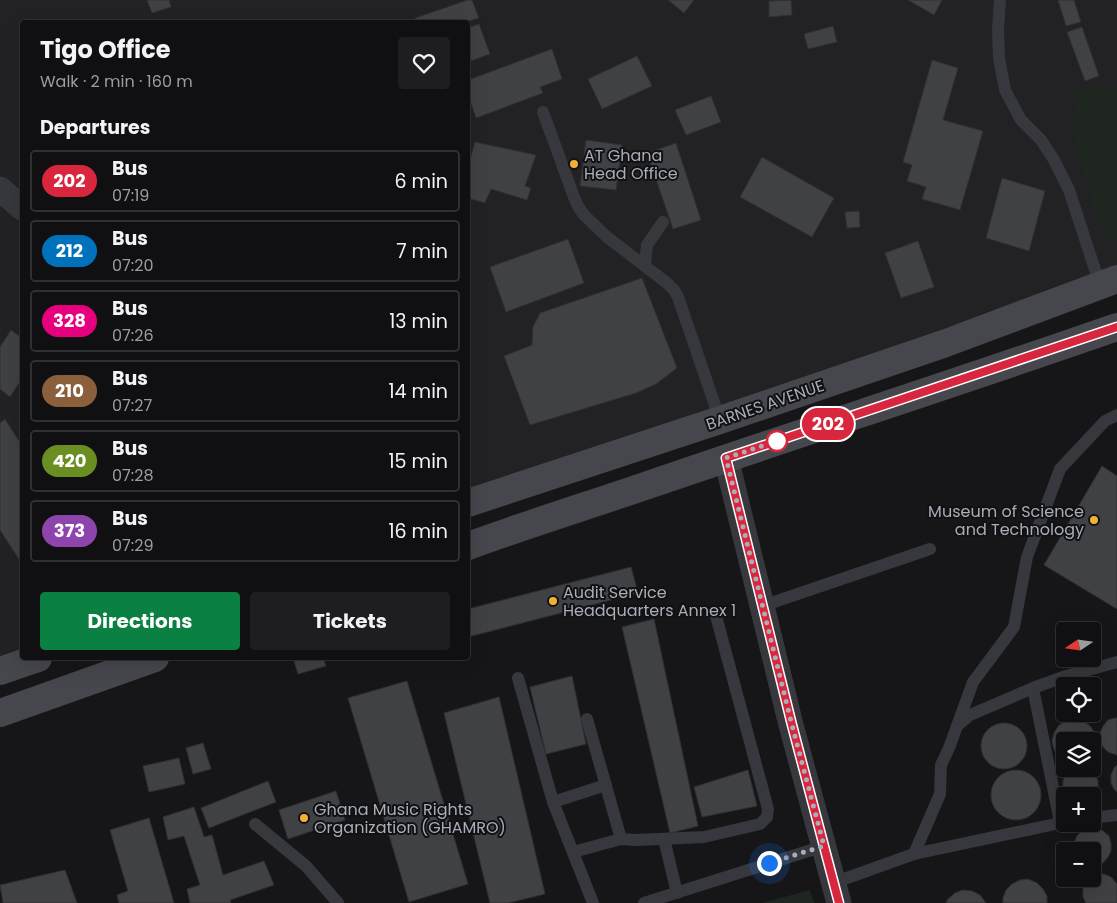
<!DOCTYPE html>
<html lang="en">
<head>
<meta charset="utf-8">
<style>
	:root { --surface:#101012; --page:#1e1e20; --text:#f1f3f6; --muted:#9c9d9f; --line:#303032; --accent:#0b8043 }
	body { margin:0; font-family:Poppins,sans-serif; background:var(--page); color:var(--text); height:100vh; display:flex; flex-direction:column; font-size:19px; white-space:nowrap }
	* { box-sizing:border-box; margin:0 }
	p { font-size:16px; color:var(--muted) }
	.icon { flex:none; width:28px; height:28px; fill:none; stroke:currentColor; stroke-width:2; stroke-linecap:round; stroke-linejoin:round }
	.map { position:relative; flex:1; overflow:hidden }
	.panel { position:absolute; left:20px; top:20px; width:450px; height:640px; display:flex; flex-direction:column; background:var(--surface); border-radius:5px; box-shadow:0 5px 20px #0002,0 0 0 1px var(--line) }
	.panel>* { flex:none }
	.badge { padding:0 10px; border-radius:16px; font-size:18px; line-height:32px }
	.needle { width:32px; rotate:257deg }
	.fabs { position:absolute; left:1056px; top:622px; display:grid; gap:10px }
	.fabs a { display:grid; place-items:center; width:45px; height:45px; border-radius:5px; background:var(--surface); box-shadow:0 5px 20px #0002,0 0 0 1px var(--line); font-size:25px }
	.you { position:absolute; width:25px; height:25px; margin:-12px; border:4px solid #fff; border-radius:50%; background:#1a73e8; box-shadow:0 0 0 8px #1a73e833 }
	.map>.badge { position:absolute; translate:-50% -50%; box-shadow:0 0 0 2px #fff }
	h2 { padding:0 20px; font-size:19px; line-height:45px }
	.round { display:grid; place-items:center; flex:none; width:52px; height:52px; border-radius:5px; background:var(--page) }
	.summary { display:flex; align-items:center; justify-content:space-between; height:85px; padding:0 20px }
	h1 { font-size:24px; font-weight:700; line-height:38px }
	.cta { display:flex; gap:10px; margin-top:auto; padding:10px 20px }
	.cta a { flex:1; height:58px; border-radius:5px; background:var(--accent); color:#fff; font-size:20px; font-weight:700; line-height:58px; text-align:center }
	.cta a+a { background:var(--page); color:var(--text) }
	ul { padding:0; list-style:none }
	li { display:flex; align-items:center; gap:15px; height:62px; margin:0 10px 8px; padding:0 10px; border:2px solid var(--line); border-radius:5px }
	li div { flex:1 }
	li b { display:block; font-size:19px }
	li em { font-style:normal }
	li .badge { min-width:55px; font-weight:700; text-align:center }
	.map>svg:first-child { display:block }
</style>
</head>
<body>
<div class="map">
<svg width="1117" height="903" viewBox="0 0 1117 903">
	<rect width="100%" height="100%" fill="#161618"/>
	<path fill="#222225" d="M0,0H1117V269L468,494V22H22V653L0,662Z"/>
	<g fill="#1e261f">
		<path d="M1094,85L1117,90V240L1109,239L1093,211L1089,189L1078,158L1072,122L1078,89Z"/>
		<path d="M810,890L814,903H762Z"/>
	</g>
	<g fill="#404145" stroke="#303034">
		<path d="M147,0H169L171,7L152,13Z"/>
		<path d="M468,0H472L479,18L465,22H417L415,18Z"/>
		<path d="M668,0H694L684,13Z"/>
		<path d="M791,0L792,15L769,17V1Z"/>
		<path d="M908,0H942L934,15Z"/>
		<path d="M1058,0H1074L1081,22L1066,26Z"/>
		<path d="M479,24L490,54L468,62V28Z"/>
		<path d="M833,26L837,42L808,49L804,34Z"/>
		<path d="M1082,27L1099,76L1085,81L1067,32Z"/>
		<path d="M552,49L562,79L540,87L543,93L476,118L468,94V80Z"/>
		<path d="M637,56L652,86L602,109L588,79Z"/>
		<path d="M932,60L958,68L943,120L983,131L960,210L922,199L926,187L907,181L912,165L903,162Z"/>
		<path d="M711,96L721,122L686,135L675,110Z"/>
		<path d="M586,140L622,145L616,190L580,186Z"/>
		<path d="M475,142L536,155L525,186L531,188L527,200L491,189L485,203L468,198V167Z"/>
		<path d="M676,143L701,220L673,229L647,153Z"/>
		<path d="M762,157L834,198L812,237L740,197Z"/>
		<path d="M1002,178L1045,191L1029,251L986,238Z"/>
		<path d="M859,211L860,227L847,228L845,212Z"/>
		<path d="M568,239L584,283L506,312L490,267Z"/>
		<path d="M918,241L934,287L901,298L885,253Z"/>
		<path d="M642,278L677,368L656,384L636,393L530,425L504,356L532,345L533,327L540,313Z"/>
		<path d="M11,330L22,338V378L10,397L0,389V347Z"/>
		<path d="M5,419L22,446V564L0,530V423Z"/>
		<path d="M1102,466L1117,476V609L1044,565Z"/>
		<path d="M631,567L638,593L468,637V609Z"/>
		<path d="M654,619L698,826L670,833L622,627Z"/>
		<path d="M293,658H323L326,666L298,674Z"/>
		<path d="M572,676L586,744L546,754L530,687Z"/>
		<path d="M407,681L468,884L409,902L348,698Z"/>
		<path d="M499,697L545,894L508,903H490L444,713Z"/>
		<path d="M1115,718H1117V755L1108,752L1103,747L1100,740V733L1103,726L1108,720Z"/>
		<path d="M1075,719L1083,721L1090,726L1095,733L1096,742L1094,750L1092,753V741H1065V762L1058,757L1054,749L1052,741L1054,733L1059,725L1066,721Z"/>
		<circle cx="1004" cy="746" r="23"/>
		<path d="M203,743L211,769L193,774L186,748Z"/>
		<path d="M179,758L185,784L149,792L143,766Z"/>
		<path d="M1117,765V792L1114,789L1111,783V775L1114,768Z"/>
		<path d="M1073,769H1088L1095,774L1098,781V788L1096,794L1092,798V796H1067L1066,795L1063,788V781L1066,775Z"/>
		<circle cx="1016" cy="795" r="25"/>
		<path d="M748,770L757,806L702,817L694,787Z"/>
		<path d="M268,781L276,802L209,828L201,808Z"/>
		<path d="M336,791L345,820L288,839L279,810Z"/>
		<path d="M194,807L204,837L212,835L223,875L264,861L274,885L230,900L231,903H190L187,889L200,885L184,836L168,840L163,817Z"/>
		<path d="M149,818L174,903H119L117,895L128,891L110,830Z"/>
		<path d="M1089,828H1097L1103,831L1109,836L1111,843V851L1108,857L1103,863L1096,865H1092V851H1075L1074,850V843L1077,836L1082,831Z"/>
		<path d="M65,870L77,903H3L0,885Z"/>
		<path d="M1104,874L1111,877L1117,884V903H1086L1083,897V889L1085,883L1089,879H1092V877L1097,875Z"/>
		<path d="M1028,879L1037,883L1043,889L1047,896V903H1003V898L1006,890L1012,884L1020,880Z"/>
		<path d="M963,890L972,891L980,895L986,903H946L948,899L955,893Z"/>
	</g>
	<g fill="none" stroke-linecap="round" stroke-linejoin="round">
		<g stroke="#37383d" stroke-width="12">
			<path d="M1000,0L998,29L999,58L1005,90L1021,120L1041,140L1054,160L1069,190L1100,285"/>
			<path d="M543,112L574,197L578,206L583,214L607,237L667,283L674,290L678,297L720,420"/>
			<path d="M645,266L647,245L663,222"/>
			<path d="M762,606L930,549"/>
			<path d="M518,678L553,802L593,903"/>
			<path d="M1033,688L1060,822"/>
			<path d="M587,719L621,839"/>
			<path d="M957,726L970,715L1033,688L1066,676L1117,662"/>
			<path d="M553,802L606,785"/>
			<path d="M1092,818L1117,815"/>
			<path d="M255,824L306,866L338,903"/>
			<path d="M664,839L677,893"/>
			<path d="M573,852L621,839L636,840L704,837L760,824L767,817L768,809L716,616"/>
			<path d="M914,854L940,794L941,765L949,748L973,682L1014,627L1027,557L1060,469L1105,421L1117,415"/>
			<path d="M833,883L914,854L1065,822"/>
			<path d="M644,903L824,846"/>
		</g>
		<g stroke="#37383d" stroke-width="25">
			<path d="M0,189L22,208"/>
			<path d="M726,458L791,725L839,903"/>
		</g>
		<g stroke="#45474d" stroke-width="28">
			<path d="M468,503L720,420L946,343L1117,279"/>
			<path d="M468,546C528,524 590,505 651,484C806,431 962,381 1117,327"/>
			<path d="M0,671L38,658"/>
			<path d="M0,713L155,658"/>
		</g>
	</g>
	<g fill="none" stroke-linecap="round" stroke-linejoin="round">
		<defs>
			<path id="line" d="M839,903L792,725L726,458L1117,327"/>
		</defs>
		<use href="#line" stroke="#fff" stroke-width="11"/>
		<use href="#line" stroke="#d7263d" stroke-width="8"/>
		<path stroke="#a8adb8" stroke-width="5" stroke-dasharray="0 9" d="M769,863L824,846L792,725L726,458L780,440L777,441"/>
	</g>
	<g fill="#f2b134" stroke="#111113" stroke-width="2">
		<circle cx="574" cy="164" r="5"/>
		<circle cx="1094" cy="520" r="5"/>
		<circle cx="553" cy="601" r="5"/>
		<circle cx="304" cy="818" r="5"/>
	</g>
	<circle fill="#fff" stroke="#d7263d" stroke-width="2.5" cx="777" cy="441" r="10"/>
	<g text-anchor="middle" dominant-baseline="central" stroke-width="4" stroke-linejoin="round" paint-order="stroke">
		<g font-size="16" fill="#a8adb8" stroke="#111113" text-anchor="start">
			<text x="584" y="155">AT Ghana<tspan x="584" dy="18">Head Office</tspan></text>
			<text x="1084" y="511" text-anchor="end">Museum of Science<tspan x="1084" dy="18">and Technology</tspan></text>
			<text x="563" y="592">Audit Service<tspan x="563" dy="18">Headquarters Annex 1</tspan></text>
			<text x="314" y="809">Ghana Music Rights<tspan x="314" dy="18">Organization (GHAMRO)</tspan></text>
		</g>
		<g font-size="16" fill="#a8adb8" stroke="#111113">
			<text transform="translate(765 405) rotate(-19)">BARNES AVENUE</text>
		</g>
	</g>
</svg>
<div class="fabs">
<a><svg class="needle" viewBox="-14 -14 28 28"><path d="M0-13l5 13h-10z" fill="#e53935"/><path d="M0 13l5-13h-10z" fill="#9c9d9f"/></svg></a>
<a><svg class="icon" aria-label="locate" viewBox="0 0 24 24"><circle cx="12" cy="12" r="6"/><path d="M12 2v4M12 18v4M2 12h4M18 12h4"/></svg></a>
<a><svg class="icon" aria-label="layers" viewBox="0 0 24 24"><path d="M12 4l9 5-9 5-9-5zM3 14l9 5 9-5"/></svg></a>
<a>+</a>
<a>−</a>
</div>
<div class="you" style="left:769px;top:863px"></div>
<b class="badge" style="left:828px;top:424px;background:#d7263d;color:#fff">202</b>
<section class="panel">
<div class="summary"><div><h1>Tigo Office</h1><p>Walk · 2 min · 160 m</p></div><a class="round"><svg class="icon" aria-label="heart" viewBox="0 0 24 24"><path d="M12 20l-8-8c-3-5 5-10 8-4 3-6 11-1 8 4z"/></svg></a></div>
<h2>Departures</h2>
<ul>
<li><span class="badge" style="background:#d7263d;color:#fff">202</span><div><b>Bus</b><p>07:19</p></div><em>6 min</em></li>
<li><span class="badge" style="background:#0072bc;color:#fff">212</span><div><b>Bus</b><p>07:20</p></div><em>7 min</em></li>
<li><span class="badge" style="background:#e6007e;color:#fff">328</span><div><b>Bus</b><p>07:26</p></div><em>13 min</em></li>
<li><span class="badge" style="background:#8b5e3c;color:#fff">210</span><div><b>Bus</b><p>07:27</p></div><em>14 min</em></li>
<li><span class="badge" style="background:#6b8e23;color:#fff">420</span><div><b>Bus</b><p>07:28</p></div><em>15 min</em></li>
<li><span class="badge" style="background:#8e44ad;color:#fff">373</span><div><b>Bus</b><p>07:29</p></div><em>16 min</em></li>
</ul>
<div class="cta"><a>Directions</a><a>Tickets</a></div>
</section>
</div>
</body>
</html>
